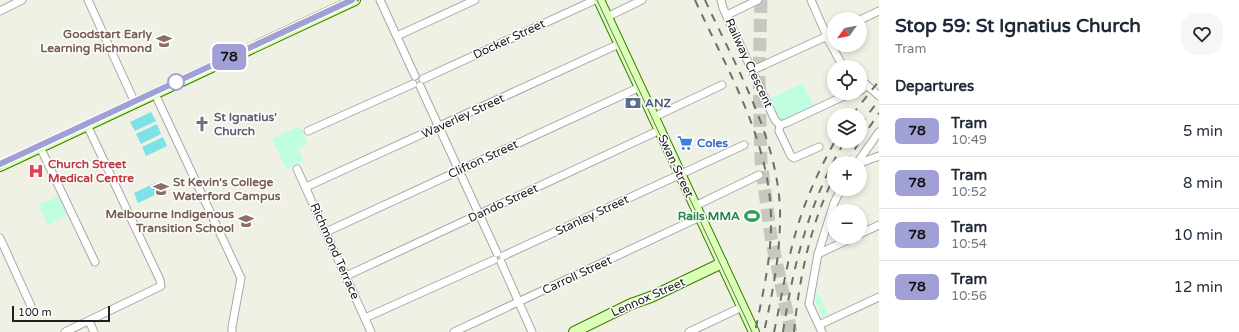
<!DOCTYPE html>
<html lang="en">
<head>
<meta charset="utf-8">
<style>
	:root { --surface:#fff; --page:#f6f6f7; --text:#1f2937; --muted:#747a83; --line:#e0e1e3 }
	body { margin:0; font-family:"Varela Round",sans-serif; background:var(--page); color:var(--text); height:100vh; display:flex; flex-direction:column; font-size:15px; white-space:nowrap }
	* { box-sizing:border-box; margin:0 }
	p { font-size:13px; color:var(--muted) }
	.icon { flex:none; width:22px; height:22px; fill:none; stroke:currentColor; stroke-width:2; stroke-linecap:round; stroke-linejoin:round }
	.map { position:relative; flex:1; overflow:hidden }
	.panel { display:flex; flex-direction:column; background:var(--surface); width:360px }
	.panel>* { flex:none }
	.badge { padding:0 8px; border-radius:6px; font-size:14px; line-height:26px }
	.needle { width:26px; rotate:237deg }
	.fabs { position:absolute; left:827px; top:12px; display:grid; gap:8px }
	.fabs a { display:grid; place-items:center; width:40px; height:40px; border-radius:50%; background:var(--surface); box-shadow:0 2px 6px #0003; font-size:20px }
	.scale { position:absolute; left:12px; bottom:10px; width:98px; box-sizing:border-box; padding-left:4px; border:2px solid #202020; border-top:0; font-size:11px; line-height:14px; white-space:nowrap; color:#202020; -webkit-text-stroke:3px #fff; paint-order:stroke }
	.map>.badge { position:absolute; translate:-50% -50%; box-shadow:0 0 0 2px #fff }
	h2 { padding:0 16px; font-size:15px; line-height:36px }
	.round { display:grid; place-items:center; flex:none; width:42px; height:42px; border-radius:16px; background:var(--page) }
	.overview { display:flex; align-items:center; justify-content:space-between; height:68px; padding:0 16px }
	h1 { font-size:19px; font-weight:700; line-height:30px }
	ul { padding:0; list-style:none }
	li { display:flex; align-items:center; gap:12px; height:52px; padding:0 16px; border-top:1px solid var(--line) }
	li div { flex:1 }
	li b { display:block; font-size:15px }
	li em { font-style:normal }
	li .badge { min-width:44px; font-weight:700; text-align:center }
	main { display:flex; flex:1; min-height:0 }
	.map>svg:first-child { display:block }
</style>
</head>
<body>
<main>
<div class="map">
<svg width="879" height="332" viewBox="0 0 879 332">
	<rect width="100%" height="100%" fill="#f0f1e5"/>
	<g fill="#bffee0">
		<path d="M803,83L815,109L781,124L769,99Z"/>
		<path d="M300,126L308,144L298,149L304,161L286,169L272,139Z"/>
		<path d="M58,196L67,215L48,225L38,205Z"/>
		<path d="M817,290L828,315L823,317L815,301Z"/>
	</g>
	<g fill="#7de1e6">
		<path d="M151,112L156,121L135,131L130,122Z"/>
		<path d="M157,124L161,134L141,144L136,134Z"/>
		<path d="M163,137L167,146L146,156L142,147Z"/>
		<path d="M155,183L159,193L138,203L134,193Z"/>
	</g>
	<g fill="none" stroke-linecap="round" stroke-linejoin="round">
		<path stroke="#c6c7be" stroke-width="13" stroke-dasharray="13 6" stroke-linecap="butt" d="M761,0L759,76L761,162L771,237L791,332"/>
		<defs>
			<g id="street">
				<path d="M88,0L135,103"/>
				<path d="M380,0L415,76"/>
				<path d="M721,0L723,8L775,120L780,125"/>
				<path d="M811,0L829,41L841,63L846,67"/>
				<path d="M0,11L22,0"/>
				<path d="M727,15L758,0"/>
				<path d="M607,17L642,0"/>
				<path d="M860,20L879,11"/>
				<path d="M397,36L475,0"/>
				<path d="M753,70L834,33"/>
				<path d="M423,79L595,0"/>
				<path d="M860,79L879,96"/>
				<path d="M420,86L497,253"/>
				<path d="M860,91L867,85"/>
				<path d="M155,94L241,278L232,327V332"/>
				<path d="M654,117L722,85"/>
				<path d="M780,125L786,123L842,97L855,93"/>
				<path d="M780,125L779,131L791,156L794,158L819,147"/>
				<path d="M308,131L413,84"/>
				<path d="M40,147L95,262"/>
				<path d="M857,163L879,132"/>
				<path d="M860,163L879,156"/>
				<path d="M297,169L371,332"/>
				<path d="M306,187L619,44"/>
				<path d="M695,206L759,175"/>
				<path d="M326,232L640,87"/>
				<path d="M860,234L879,225"/>
				<path d="M0,238L31,306"/>
				<path d="M818,254L854,237"/>
				<path d="M503,256L744,145"/>
				<path d="M501,262L532,332"/>
				<path d="M346,276L660,130"/>
				<path d="M365,318L494,260"/>
				<path d="M89,321L94,332"/>
				<path d="M819,325L879,297"/>
				<path d="M65,332L161,286L160,280L87,125"/>
				<path d="M454,332L700,217"/>
				<path d="M689,332L742,307"/>
				<path d="M822,332L809,304L818,254L834,203L841,189"/>
			</g>
			<g id="secondary">
				<path d="M599,0L754,332"/>
				<path d="M0,166L355,0"/>
				<path d="M574,332L631,304L651,297L722,263"/>
			</g>
		</defs>
		<use href="#street" stroke="#a7a7a7" stroke-width="9"/>
		<use href="#secondary" stroke="#397d00" stroke-width="12"/>
		<use href="#street" stroke="#fff" stroke-width="7"/>
		<use href="#secondary" stroke="#dbffb5" stroke-width="10"/>
		<g stroke="#6e6e6e" stroke-width="1">
			<path d="M597,0L752,332"/>
			<path d="M0,168L359,0"/>
		</g>
		<g stroke="#6e6e6e" stroke-width="2" stroke-dasharray="8 8" stroke-linecap="butt">
			<path d="M695,0C728,72 772,143 771,224C771,261 762,297 755,332"/>
			<path d="M705,0C735,65 777,136 780,209C781,251 773,291 764,332"/>
			<path d="M852,115L879,81"/>
			<path d="M860,125L879,100"/>
			<path d="M860,141L879,113"/>
			<path d="M846,163L860,141"/>
			<path d="M774,332C782,296 787,260 798,225C807,196 820,168 835,141"/>
			<path d="M783,332C793,265 810,199 845,141"/>
			<path d="M794,332C799,279 810,225 834,177"/>
		</g>
	</g>
	<g fill="none" stroke-linecap="round" stroke-linejoin="round">
		<defs>
			<path id="line" d="M0,164L352,0"/>
		</defs>
		<use href="#line" stroke="#fff" stroke-width="9"/>
		<use href="#line" stroke="#a0a0d6" stroke-width="6"/>
	</g>
	<defs>
		<symbol id="school-bare" viewBox="-9 -9 18 18"><path d="M0-5L7-2L0 1L-7-2ZM-4 1L0 2.5L4 1V4Q0 6-4 4Z" fill="#8d6e63" stroke="#fff" stroke-width="2.5" paint-order="stroke"/></symbol>
		<symbol id="bank-bare" viewBox="-9 -9 18 18"><path d="M-6-4H6V4H-6ZM0-2.3a2.3 2.3 0 1 0 0 4.6a2.3 2.3 0 1 0 0-4.6Z" fill="#5c6f8a" stroke="#fff" stroke-width="2.5" paint-order="stroke"/></symbol>
		<symbol id="church-bare" viewBox="-9 -9 18 18"><path d="M-1.2-6h2.4v3.5h3.3v2.4h-3.3V6h-2.4V-.1h-3.3v-2.4h3.3Z" fill="#6b7280" stroke="#fff" stroke-width="2.5" paint-order="stroke"/></symbol>
		<symbol id="supermarket-bare" viewBox="-9 -9 18 18"><path d="M-6-5.5h2.5l.6 2H6L4.5 2H-2.5L-4.4-4H-6ZM-1.5 3.2a1.3 1.3 0 1 0 .1 0ZM3 3.2a1.3 1.3 0 1 0 .1 0Z" fill="#3f7fe0" stroke="#fff" stroke-width="2.5" paint-order="stroke"/></symbol>
		<symbol id="hospital-bare" viewBox="-9 -9 18 18"><path d="M-5-5h3v3.5h4V-5h3V5h-3V1.5h-4V5h-3Z" fill="#e0444e" stroke="#fff" stroke-width="2.5" paint-order="stroke"/></symbol>
		<symbol id="stadium-bare" viewBox="-9 -9 18 18"><path d="M0-5a6.5 5 0 1 0 0 10a6.5 5 0 1 0 0-10ZM-3.5-1.8h7v3.6h-7Z" fill="#2e9e5b" stroke="#fff" stroke-width="2.5" paint-order="stroke"/></symbol>
	</defs>
	<g fill-rule="evenodd">
		<use href="#school-bare" x="153" y="30" width="22" height="22"/>
		<use href="#bank-bare" x="622" y="92" width="22" height="22"/>
		<use href="#church-bare" x="191" y="113" width="22" height="22"/>
		<use href="#supermarket-bare" x="674" y="132" width="22" height="22"/>
		<use href="#hospital-bare" x="25" y="160" width="22" height="22"/>
		<use href="#school-bare" x="150" y="178" width="22" height="22"/>
		<use href="#stadium-bare" x="741" y="205" width="22" height="22"/>
		<use href="#school-bare" x="235" y="210" width="22" height="22"/>
	</g>
	<circle fill="#fff" stroke="#a0a0d6" stroke-width="2" cx="176" cy="82" r="8"/>
	<g text-anchor="middle" dominant-baseline="central" stroke-width="3" stroke-linejoin="round" paint-order="stroke">
		<g font-size="12" font-weight="bold" fill="#785e54" stroke="#fff" text-anchor="end">
			<text x="152" y="34">Goodstart Early<tspan x="152" dy="14">Learning Richmond</tspan></text>
			<text x="173" y="182" text-anchor="start">St Kevin's College<tspan x="173" dy="14">Waterford Campus</tspan></text>
			<text x="234" y="214">Melbourne Indigenous<tspan x="234" dy="14">Transition School</tspan></text>
		</g>
		<g font-size="12" fill="#202020" stroke="#fff">
			<text transform="translate(509 39) rotate(-25)">Docker Street</text>
			<text transform="translate(749 63) rotate(65)">Railway Crescent</text>
			<text transform="translate(463 116) rotate(-25)">Waverley Street</text>
			<text transform="translate(483 159) rotate(-25)">Clifton Street</text>
			<text transform="translate(676 166) rotate(65)">Swan Street</text>
			<text transform="translate(503 203) rotate(-25)">Dando Street</text>
			<text transform="translate(592 215) rotate(-25)">Stanley Street</text>
			<text transform="translate(335 251) rotate(66)">Richmond Terrace</text>
			<text transform="translate(577 275) rotate(-25)">Carroll Street</text>
			<text transform="translate(648 297) rotate(-24)">Lennox Street</text>
		</g>
		<g font-size="12" font-weight="bold" fill="#4e5e75" stroke="#fff" text-anchor="start">
			<text x="645" y="103">ANZ</text>
		</g>
		<g font-size="12" font-weight="bold" fill="#5b616d" stroke="#fff" text-anchor="start">
			<text x="214" y="117">St Ignatius'<tspan x="214" dy="14">Church</tspan></text>
		</g>
		<g font-size="12" font-weight="bold" fill="#366cbe" stroke="#fff" text-anchor="start">
			<text x="697" y="143">Coles</text>
		</g>
		<g font-size="12" font-weight="bold" fill="#be3a42" stroke="#fff" text-anchor="start">
			<text x="48" y="164">Church Street<tspan x="48" dy="14">Medical Centre</tspan></text>
		</g>
		<g font-size="12" font-weight="bold" fill="#27864d" stroke="#fff" text-anchor="end">
			<text x="740" y="216">Rails MMA</text>
		</g>
	</g>
</svg>
<div class="fabs">
<a><svg class="needle" viewBox="-14 -14 28 28"><path d="M0-13l5 13h-10z" fill="#e53935"/><path d="M0 13l5-13h-10z" fill="#747a83"/></svg></a>
<a><svg class="icon" aria-label="locate" viewBox="0 0 24 24"><circle cx="12" cy="12" r="6"/><path d="M12 2v4M12 18v4M2 12h4M18 12h4"/></svg></a>
<a><svg class="icon" aria-label="layers" viewBox="0 0 24 24"><path d="M12 4l9 5-9 5-9-5zM3 14l9 5 9-5"/></svg></a>
<a>+</a>
<a>−</a>
</div>
<div class="scale">100 m</div>
<b class="badge" style="left:229px;top:57px;background:#a0a0d6;color:#111">78</b>
</div>
<section class="panel">
<div class="overview"><div><h1>Stop 59: St Ignatius Church</h1><p>Tram</p></div><a class="round"><svg class="icon" aria-label="heart" viewBox="0 0 24 24"><path d="M12 20l-8-8c-3-5 5-10 8-4 3-6 11-1 8 4z"/></svg></a></div>
<h2>Departures</h2>
<ul>
<li><span class="badge" style="background:#a0a0d6;color:#111">78</span><div><b>Tram</b><p>10:49</p></div><em>5 min</em></li>
<li><span class="badge" style="background:#a0a0d6;color:#111">78</span><div><b>Tram</b><p>10:52</p></div><em>8 min</em></li>
<li><span class="badge" style="background:#a0a0d6;color:#111">78</span><div><b>Tram</b><p>10:54</p></div><em>10 min</em></li>
<li><span class="badge" style="background:#a0a0d6;color:#111">78</span><div><b>Tram</b><p>10:56</p></div><em>12 min</em></li>
</ul>
</section>
</main>
</body>
</html>
